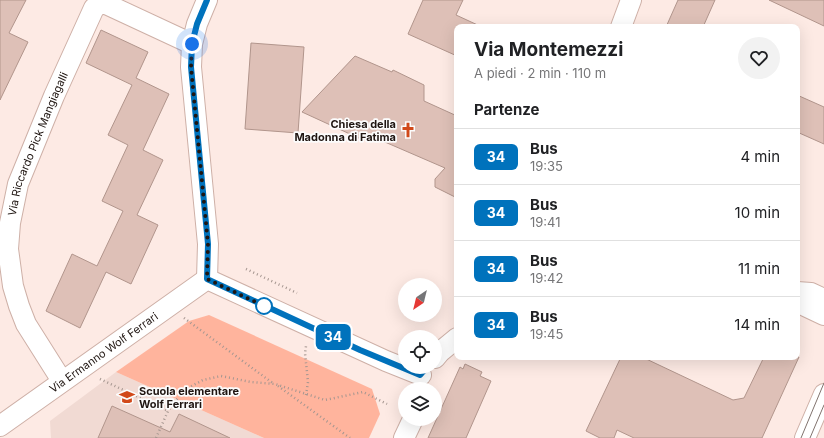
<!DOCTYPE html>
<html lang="it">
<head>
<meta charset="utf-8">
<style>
	:root { --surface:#fff; --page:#f2f2f2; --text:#202124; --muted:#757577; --line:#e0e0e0 }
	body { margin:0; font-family:Inter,sans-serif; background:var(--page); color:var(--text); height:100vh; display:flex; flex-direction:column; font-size:15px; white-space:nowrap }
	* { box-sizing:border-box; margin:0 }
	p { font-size:13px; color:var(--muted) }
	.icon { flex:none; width:22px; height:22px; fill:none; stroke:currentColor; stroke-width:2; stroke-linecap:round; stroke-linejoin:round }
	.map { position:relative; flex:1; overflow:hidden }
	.sheet { position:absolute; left:454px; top:24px; width:346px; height:336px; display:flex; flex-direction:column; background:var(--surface); border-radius:8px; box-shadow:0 4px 16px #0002 }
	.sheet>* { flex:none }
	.badge { padding:0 8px; border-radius:6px; font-size:14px; line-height:26px }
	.needle { width:26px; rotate:215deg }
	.fabs { position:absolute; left:398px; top:278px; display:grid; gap:8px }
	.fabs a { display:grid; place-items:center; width:44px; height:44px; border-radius:50%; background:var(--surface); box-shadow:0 4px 16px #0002; font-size:20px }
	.you { position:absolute; width:20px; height:20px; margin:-10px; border:3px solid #fff; border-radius:50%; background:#1a73e8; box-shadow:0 0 0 6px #1a73e833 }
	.map>.badge { position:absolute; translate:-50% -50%; box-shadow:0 0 0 2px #fff }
	h2 { padding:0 20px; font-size:15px; line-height:36px }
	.round { display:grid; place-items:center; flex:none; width:42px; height:42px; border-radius:21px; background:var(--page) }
	.headline { display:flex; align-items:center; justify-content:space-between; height:68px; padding:0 20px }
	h1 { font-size:19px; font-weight:700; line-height:30px }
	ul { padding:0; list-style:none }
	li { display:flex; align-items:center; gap:12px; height:56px; padding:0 20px; border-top:1px solid var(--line) }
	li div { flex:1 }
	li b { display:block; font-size:15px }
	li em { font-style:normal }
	li .badge { min-width:44px; font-weight:700; text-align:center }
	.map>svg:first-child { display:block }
</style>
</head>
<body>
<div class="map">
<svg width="824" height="438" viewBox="0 0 824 438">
	<rect width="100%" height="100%" fill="#fdeae4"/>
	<path fill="#f1dad3" d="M116,372L264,438H51L50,421Z"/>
	<path fill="#ffb49d" d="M209,315L372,389L380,414L369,438H264L116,372L189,321Z"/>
	<g fill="#dec0b7" stroke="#b1958c">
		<path d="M0,0H26L9,33L28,42L0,100Z"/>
		<path d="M423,0H463L456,15L482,27H457V56L408,34Z"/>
		<path d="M678,0H715L703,27H666Z"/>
		<path d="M769,0H824V26Z"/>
		<path d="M101,30L148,52L136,78L169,94L143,150L163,160L137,215L158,225L131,284L106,272L80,328L46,311L72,254L97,266L123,211L102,201L128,145L108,135L132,85L86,63Z"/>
		<path d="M251,43L304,47L298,133L245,129Z"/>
		<path d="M355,56L392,72L393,70L424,85V101L457,116V198L435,187V179L445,168L371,136L363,140L302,112Z"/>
		<path d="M797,95L824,107V144L797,132Z"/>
		<path d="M621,357H642L733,400L744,398L764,357H799L762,438H634L617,430L614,438H600L586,431Z"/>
		<path d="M465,364L482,372L480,376L491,381L466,438H428L460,367L463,369Z"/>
		<path d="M112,406L170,432L179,414L230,438H98Z"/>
	</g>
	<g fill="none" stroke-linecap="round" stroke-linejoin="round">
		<defs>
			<g id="minor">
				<path d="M621,27L631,0"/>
				<path d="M207,279L208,244L191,67L192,44L197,24L207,0"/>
				<path d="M207,279L386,361L421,375"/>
				<path d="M797,292L811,293L824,299"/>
				<path d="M797,298L805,306L824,315"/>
				<path d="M435,358L440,352L457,338"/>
				<path id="s1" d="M62,381L26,324L19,306L13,286L8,249L10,223L18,184L54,96L94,8L100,4H106L192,44"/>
				<path id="s2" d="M0,426L207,279"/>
				<path d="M404,438L413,419"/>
				<path d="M805,438L824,394"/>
			</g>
		</defs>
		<use href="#minor" stroke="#ceb0a7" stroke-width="22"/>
		<g stroke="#a59690" stroke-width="2.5" stroke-dasharray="1 3" stroke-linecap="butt">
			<path d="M246,269L297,293"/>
			<path d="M184,318L274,384"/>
			<path d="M100,379L168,411"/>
			<path d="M278,386L350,438"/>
			<path d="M306,395L308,382L305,353L306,346"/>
			<path d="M156,438L168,411L184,390L203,380L221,376L251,382L275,384L325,400L363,392L387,404"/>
		</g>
		<use href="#minor" stroke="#fff" stroke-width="20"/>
		<g stroke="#81736e" stroke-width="1">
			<path d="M801,438L824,383"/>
			<path d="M810,438L824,405"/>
		</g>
	</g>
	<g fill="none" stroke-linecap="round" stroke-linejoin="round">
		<defs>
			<path id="line" d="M207,0L197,24L192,44L191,67L208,244L207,279L360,350L420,375L427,367"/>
		</defs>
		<use href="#line" stroke="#fff" stroke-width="9"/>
		<use href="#line" stroke="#0072bc" stroke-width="6"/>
		<path stroke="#1f1511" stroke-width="4" stroke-dasharray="0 7.2" d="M192,44L191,67L208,244L207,279L264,306"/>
	</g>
	<defs>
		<symbol id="church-bare" viewBox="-9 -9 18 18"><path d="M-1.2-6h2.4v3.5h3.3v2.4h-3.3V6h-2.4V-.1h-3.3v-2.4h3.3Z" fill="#d1491a" stroke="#fcfcfc" stroke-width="2.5" paint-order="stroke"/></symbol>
		<symbol id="school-bare" viewBox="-9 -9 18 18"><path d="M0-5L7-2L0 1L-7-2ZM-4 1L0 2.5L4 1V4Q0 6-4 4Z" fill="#d1491a" stroke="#fcfcfc" stroke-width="2.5" paint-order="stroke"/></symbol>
	</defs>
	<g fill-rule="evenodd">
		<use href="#church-bare" x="397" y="119" width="22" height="22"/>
		<use href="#school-bare" x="116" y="386" width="22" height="22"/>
	</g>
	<circle fill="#fff" stroke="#0072bc" stroke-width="2" cx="264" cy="306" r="8"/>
	<g text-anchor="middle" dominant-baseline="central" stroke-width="3.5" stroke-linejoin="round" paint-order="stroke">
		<g font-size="11" font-weight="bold" fill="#1f1511" stroke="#fcfcfc" text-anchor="end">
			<text x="396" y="124">Chiesa della<tspan x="396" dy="13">Madonna di Fatima</tspan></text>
			<text x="139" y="391" text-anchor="start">Scuola elementare<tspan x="139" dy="13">Wolf Ferrari</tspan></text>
		</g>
		<g font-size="11" fill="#1f1511" stroke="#fcfcfc">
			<text stroke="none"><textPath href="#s1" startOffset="255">Via Riccardo Pick Mangiagalli</textPath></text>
			<text stroke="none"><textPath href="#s2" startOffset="127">Via Ermanno Wolf Ferrari</textPath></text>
		</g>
	</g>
</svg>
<div class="fabs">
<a><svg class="needle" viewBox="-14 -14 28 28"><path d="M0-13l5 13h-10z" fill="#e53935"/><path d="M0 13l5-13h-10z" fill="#757577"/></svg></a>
<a><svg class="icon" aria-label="locate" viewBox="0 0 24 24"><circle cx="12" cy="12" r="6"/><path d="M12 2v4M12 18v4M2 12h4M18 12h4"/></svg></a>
<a><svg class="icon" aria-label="layers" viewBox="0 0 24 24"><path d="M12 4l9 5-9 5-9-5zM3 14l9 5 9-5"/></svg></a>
</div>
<div class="you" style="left:192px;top:44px"></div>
<b class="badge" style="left:333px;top:337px;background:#0072bc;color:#fff">34</b>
<section class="sheet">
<div class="headline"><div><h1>Via Montemezzi</h1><p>A piedi · 2 min · 110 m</p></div><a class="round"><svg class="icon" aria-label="heart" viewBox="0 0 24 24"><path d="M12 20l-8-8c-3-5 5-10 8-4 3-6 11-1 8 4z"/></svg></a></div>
<h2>Partenze</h2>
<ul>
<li><span class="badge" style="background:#0072bc;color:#fff">34</span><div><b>Bus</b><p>19:35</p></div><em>4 min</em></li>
<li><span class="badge" style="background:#0072bc;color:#fff">34</span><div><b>Bus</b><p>19:41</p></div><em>10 min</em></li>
<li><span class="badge" style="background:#0072bc;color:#fff">34</span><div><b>Bus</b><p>19:42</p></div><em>11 min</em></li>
<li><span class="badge" style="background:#0072bc;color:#fff">34</span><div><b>Bus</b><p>19:45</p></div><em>14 min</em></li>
</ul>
</section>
</div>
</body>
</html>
